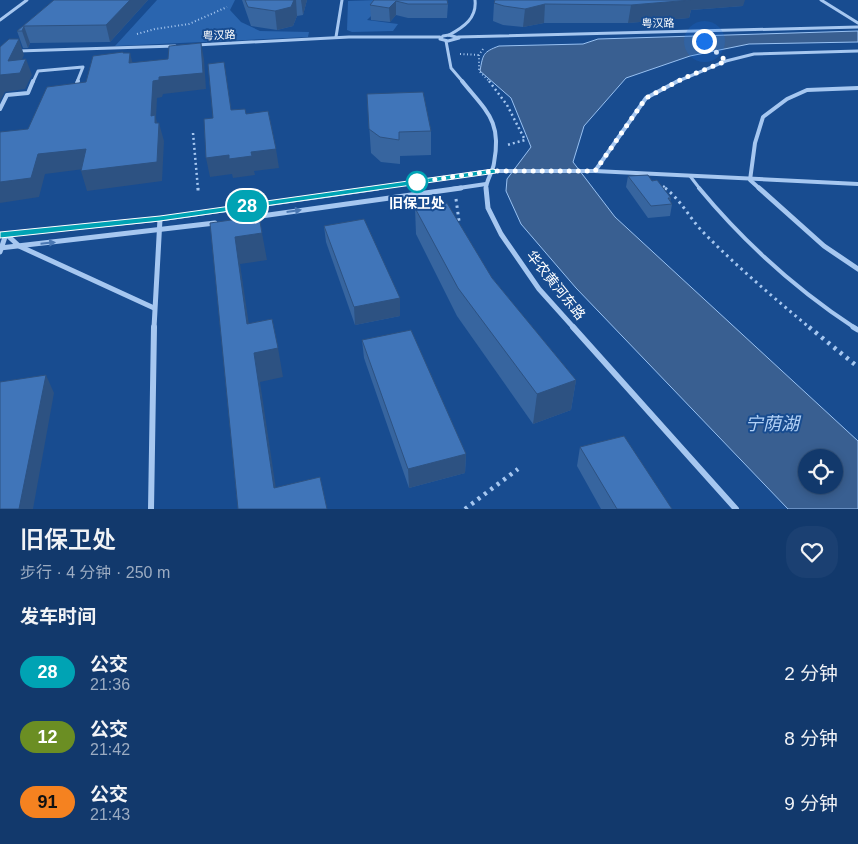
<!DOCTYPE html>
<html lang="zh">
<head>
<meta charset="utf-8">
<style>
	:root { --surface:#12396c; --page:#1b4072; --text:#f1f3f6; --muted:#9cacc2; --line:#31537f }
	body { margin:0; font-family:Arial,"Noto Sans SC",sans-serif; background:var(--page); color:var(--text); height:100vh; display:flex; flex-direction:column; font-size:19px; white-space:nowrap }
	* { box-sizing:border-box; margin:0 }
	p { font-size:16px; color:var(--muted) }
	.icon { flex:none; width:28px; height:28px; fill:none; stroke:currentColor; stroke-width:2; stroke-linecap:round; stroke-linejoin:round }
	.map { position:relative; height:509px; overflow:hidden }
	.panel { display:flex; flex-direction:column; background:var(--surface); flex:1 }
	.panel>* { flex:none }
	.badge { padding:0 10px; border-radius:16px; font-size:18px; line-height:32px }
	.fabs { position:absolute; left:798px; top:449px; display:grid; gap:10px }
	.fabs a { display:grid; place-items:center; width:45px; height:45px; border-radius:50%; background:var(--surface); box-shadow:0 2px 8px #0003,0 0 0 1px var(--line); font-size:25px }
	.you { position:absolute; width:25px; height:25px; margin:-12px; border:4px solid #fff; border-radius:50%; background:#1a73e8; box-shadow:0 0 0 8px #1a73e833 }
	.map>.badge { position:absolute; translate:-50% -50%; box-shadow:0 0 0 2px #fff }
	h2 { padding:0 20px; font-size:19px; line-height:45px }
	.round { display:grid; place-items:center; flex:none; width:52px; height:52px; border-radius:20px; background:var(--page) }
	.summary { display:flex; align-items:center; justify-content:space-between; height:85px; padding:0 20px }
	h1 { font-size:24px; font-weight:600; line-height:38px }
	ul { padding:0; list-style:none }
	li { display:flex; align-items:center; gap:15px; height:65px; padding:0 20px }
	li div { flex:1 }
	li b { display:block; font-size:19px }
	li em { font-style:normal }
	li .badge { min-width:55px; font-weight:700; text-align:center }
	.map>svg:first-child { display:block }
</style>
</head>
<body>
<div class="map">
<svg width="858" height="509" viewBox="0 0 858 509">
	<rect width="100%" height="100%" fill="#184c90"/>
	<g fill="#2a65af">
		<path d="M157,0H235L230,10L241,22L260,31L309,32L308,37L115,46Z"/>
		<path d="M378,0L373,14L367,20L398,24L393,31L352,32L347,30L348,1Z"/>
	</g>
	<path fill="#395f91" stroke="#98c1f2" fill-rule="evenodd" d="M858,31V42L749,44L690,56L626,78L584,126L573,162L615,217L858,441V509H788L576,288L521,224L506,191L507,179L531,147L511,98L480,71C483,54 483,52 499,46L583,44L598,39ZM806,458H834V485H806Z"/>
	<g fill="none" stroke-linecap="round" stroke-linejoin="round">
		<g stroke="#a6c7f0" stroke-width="2" stroke-dasharray="1 2.5" stroke-linecap="butt">
			<path d="M137,34L155,29L189,24L227,7"/>
			<path d="M705,42L717,53"/>
			<path d="M483,49L479,55V71L490,82"/>
			<path d="M460,54L479,55"/>
		</g>
		<g stroke="#a6c7f0" stroke-width="2.5" stroke-dasharray="2 3" stroke-linecap="butt">
			<path d="M489,81L507,105L525,140L507,145"/>
			<path d="M193,133L198,189"/>
			<path d="M663,186L667,189"/>
		</g>
		<g stroke="#a6c7f0" stroke-width="3" stroke-dasharray="2.5 4" stroke-linecap="butt">
			<path d="M198,188V191"/>
			<path d="M665,188C680,199 689,217 702,231C736,266 773,297 810,328"/>
			<path d="M456,199L459,221"/>
		</g>
		<g stroke="#a6c7f0" stroke-width="4.5" stroke-dasharray="3 5" stroke-linecap="butt">
			<path d="M809,327L858,367"/>
			<path d="M465,509L518,469"/>
		</g>
		<path stroke="#a6c7f0" stroke-width="3" d="M690,176L700,189"/>
		<path stroke="#a6c7f0" stroke-width="4" d="M699,188C743,241 797,290 855,328"/>
		<path stroke="#a6c7f0" stroke-width="5" d="M853,327L858,330"/>
		<g stroke="#a6c7f0" stroke-width="3">
			<path d="M821,0L858,23"/>
			<path d="M0,20L27,0"/>
			<path d="M449,35C464,27 477,18 475,0"/>
			<path d="M449,35L459,38L448,41L440,39L443,36Z"/>
			<path d="M336,37L342,0"/>
			<path d="M458,37L858,27"/>
			<path d="M446,41L451,68L463,82"/>
			<path d="M196,45L349,37H440"/>
			<path d="M18,51L175,46"/>
			<path d="M33,82L38,71L83,67L77,82"/>
			<path d="M676,82L726,61L754,54L858,51"/>
		</g>
		<g stroke="#a6c7f0" stroke-width="4">
			<path d="M462,81C487,112 502,121 494,163C493,172 486,180 486,189"/>
			<path d="M75,89L78,81"/>
			<path d="M0,109L7,95L28,93L33,81"/>
			<path d="M595,171L646,98L678,81"/>
			<path d="M369,189L493,171H595L858,184"/>
			<path d="M452,189L486,184"/>
			<path d="M760,189L750,180L755,143L763,117L787,99L807,90L858,88"/>
		</g>
		<g stroke="#a6c7f0" stroke-width="5">
			<path d="M486,188L488,208L501,234L539,289L574,328"/>
			<path d="M759,188L824,246L858,269"/>
			<path d="M254,217L461,188"/>
			<path d="M0,235L160,219L378,188"/>
			<path d="M0,248L215,223"/>
			<path d="M0,252L6,234L19,246L154,308"/>
			<path d="M154,328L160,219"/>
		</g>
		<g stroke="#a6c7f0" stroke-width="6">
			<path d="M573,327L736,509"/>
			<path d="M151,509L154,327"/>
		</g>
	</g>
	<g fill="#37659f">
		<path d="M54,0H148L110,42L30,43L28,48H23L17,31Z"/>
		<path d="M242,0H307L303,15L297,16L293,26L277,30L251,26Z"/>
		<path d="M374,0L448,4L447,18H408L396,15L390,22L371,20L370,5Z"/>
		<path d="M494,3L743,6L691,10L689,18L628,23H544L523,27L503,25L493,21Z"/>
		<path d="M367,94L431,131V155L400,156V164L381,162L371,153Z"/>
		<path d="M628,176L652,181L671,198L670,202L672,204L670,216L648,218L626,187Z"/>
		<path d="M415,208L492,278L576,380L571,410L533,424L457,316L416,234Z"/>
		<path d="M324,226L400,316L355,325L326,242Z"/>
		<path d="M362,340L466,454L465,473L409,488L364,358Z"/>
		<path d="M580,447L672,509H601L577,466Z"/>
	</g>
	<g fill="#2d5282">
		<path d="M130,0H148L110,42L106,25Z"/>
		<path d="M294,0H296L297,16L293,26L277,30L275,11Z"/>
		<path d="M301,0H307L303,15Z"/>
		<path d="M679,0H745L743,6L691,10L689,18L628,23L631,5Z"/>
		<path d="M396,1V15L390,22L389,8Z"/>
		<path d="M545,4L544,23L523,27L525,9Z"/>
		<path d="M24,26L30,43L28,48L22,31Z"/>
		<path d="M19,39L24,55L16,73L26,59L32,75L25,89L5,92L0,101V75Z"/>
		<path d="M201,43L204,59L206,89L163,94L162,97L157,98L156,118L159,131V123L164,141L162,181L87,191L81,171L151,116L153,81L159,77Z"/>
		<path d="M130,53L134,69L129,63Z"/>
		<path d="M86,149L92,168L45,174L39,197L0,203V182L38,154Z"/>
		<path d="M276,149L279,168L254,171L255,175L233,178L232,174L210,177L206,158Z"/>
		<path d="M262,233L267,260L240,264L253,352L247,324L235,237Z"/>
		<path d="M400,298V316L355,325L354,307Z"/>
		<path d="M278,348L283,377L260,382L279,509L274,488L254,353Z"/>
		<path d="M46,375L54,393L33,509H19Z"/>
		<path d="M576,380L571,410L533,424L537,394Z"/>
		<path d="M466,454L465,473L409,488L408,469Z"/>
	</g>
	<g fill="#4075b9" stroke="#2d5282">
		<path d="M54,0H130L106,25L24,26L22,31H17Z"/>
		<path d="M245,0H294L291,7L275,11L248,7Z"/>
		<path d="M374,0H447L448,4H408L396,1L389,8L370,5Z"/>
		<path d="M495,0H691L631,5L545,4L525,9L504,6L494,3Z"/>
		<path d="M9,39H19L8,61L26,59L20,73L0,75V47Z"/>
		<path d="M201,43L203,73L159,77V80L153,81L151,116L155,115V123H159L157,162L81,171L86,149L38,154L31,178L0,182V132L28,129L47,87L86,82L93,56L123,52V53H130L129,63L168,59L169,46Z"/>
		<path d="M224,62L231,110L245,109L246,114L268,111L276,149L251,152L252,156L229,159V155L206,158L204,119L213,118L208,64Z"/>
		<path d="M423,92L431,131L399,132V140L380,137L369,129L367,94Z"/>
		<path d="M648,175L652,181L657,180L671,198H668L672,204L651,206L628,176Z"/>
		<path d="M447,203L492,278L576,380L537,394L458,288L415,208Z"/>
		<path d="M259,216L262,233L235,237L247,324L272,319L278,348L254,353L274,488L320,477L327,509H238L210,223Z"/>
		<path d="M364,219L400,298L354,307L324,226Z"/>
		<path d="M411,330L466,454L408,469L362,340Z"/>
		<path d="M46,375L19,509H0V382Z"/>
		<path d="M624,436L672,509H617L580,447Z"/>
	</g>
	<defs><path id="oneway-solid" d="M-6-.8H1V-3.2L6.5 0L1 3.2V.8H-6Z" transform="scale(1.25)"/></defs>
	<g fill="#4a77b2">
		<use href="#oneway-solid" transform="translate(294 211) rotate(-8)"/>
		<use href="#oneway-solid" transform="translate(48 243) rotate(-6)"/>
	</g>
	<path fill="#00a3b4" stroke="#fff" d="M493,169L496,170V173L160,221L0,238V232L160,216Z"/>
	<g fill="none" stroke-linecap="round" stroke-linejoin="round">
		<path stroke="#fff" stroke-width="5" stroke-dasharray="0 9" d="M417,182L493,171H595L646,98L684,78L726,61L704,41"/>
	</g>
	<circle fill="#fff" stroke="#00a3b4" stroke-width="2.5" cx="417" cy="182" r="10"/>
	<g text-anchor="middle" dominant-baseline="central" stroke-width="4" stroke-linejoin="round" paint-order="stroke">
		<g font-size="11" fill="#fff" stroke="#184c90">
			<text transform="translate(658 23) rotate(-1)">粤汉路</text>
			<text transform="translate(219 35) rotate(-3)">粤汉路</text>
		</g>
		<g font-size="14" font-weight="bold" fill="#fff" stroke="#184c90">
			<text x="417" y="203">旧保卫处</text>
		</g>
		<g font-size="14" fill="#fff" stroke="#184c90">
			<text transform="translate(556 285) rotate(51)">华农黄河东路</text>
		</g>
		<g font-size="18" font-style="italic" fill="#b2d1f6" stroke="#184c90">
			<text x="772" y="424">宁荫湖</text>
		</g>
	</g>
</svg>
<div class="fabs">
<a><svg class="icon" aria-label="locate" viewBox="0 0 24 24"><circle cx="12" cy="12" r="6"/><path d="M12 2v4M12 18v4M2 12h4M18 12h4"/></svg></a>
</div>
<div class="you" style="left:704px;top:41px"></div>
<b class="badge" style="left:247px;top:206px;background:#00a3b4;color:#fff">28</b>
</div>
<section class="panel">
<div class="summary"><div><h1>旧保卫处</h1><p>步行 · 4 分钟 · 250 m</p></div><a class="round"><svg class="icon" aria-label="heart" viewBox="0 0 24 24"><path d="M12 20l-8-8c-3-5 5-10 8-4 3-6 11-1 8 4z"/></svg></a></div>
<h2>发车时间</h2>
<ul>
<li><span class="badge" style="background:#00a3b4;color:#fff">28</span><div><b>公交</b><p>21:36</p></div><em>2 分钟</em></li>
<li><span class="badge" style="background:#6b8e23;color:#fff">12</span><div><b>公交</b><p>21:42</p></div><em>8 分钟</em></li>
<li><span class="badge" style="background:#f58220;color:#111">91</span><div><b>公交</b><p>21:43</p></div><em>9 分钟</em></li>
</ul>
</section>
</body>
</html>
